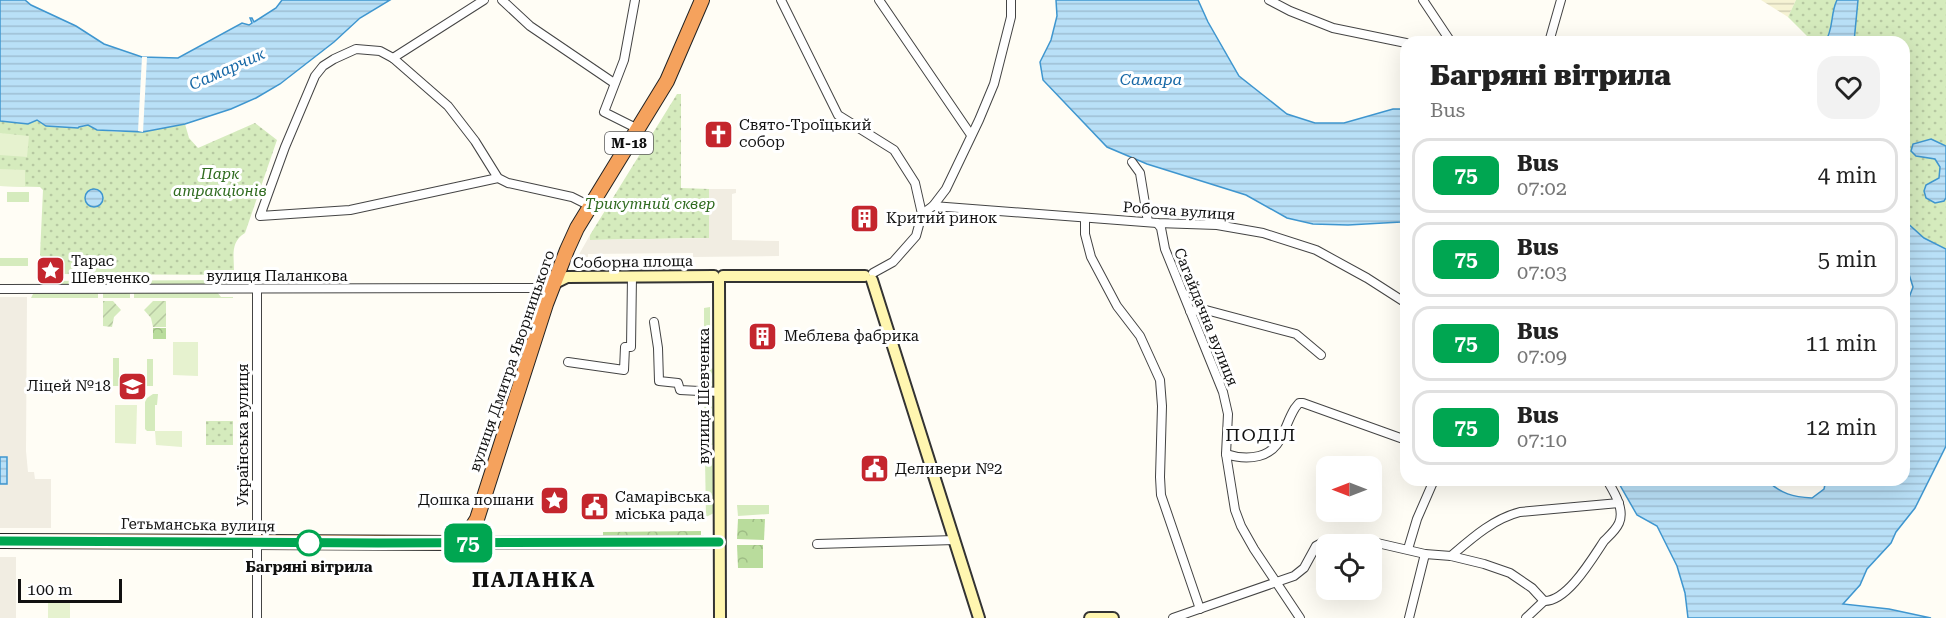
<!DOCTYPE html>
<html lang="en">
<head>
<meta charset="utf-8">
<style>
	:root { --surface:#fff; --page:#f2f2f2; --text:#222; --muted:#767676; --line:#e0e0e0 }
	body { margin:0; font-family:"Roboto Serif",serif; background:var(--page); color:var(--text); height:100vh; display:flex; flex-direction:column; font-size:22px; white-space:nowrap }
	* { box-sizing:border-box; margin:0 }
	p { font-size:20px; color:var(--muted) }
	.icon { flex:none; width:33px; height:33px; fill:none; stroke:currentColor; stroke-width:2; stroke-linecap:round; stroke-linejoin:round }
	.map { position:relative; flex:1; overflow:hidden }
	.side { position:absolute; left:1400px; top:36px; width:510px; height:450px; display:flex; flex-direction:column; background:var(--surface); border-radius:18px; box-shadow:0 6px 24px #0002 }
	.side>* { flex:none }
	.badge { padding:0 12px; border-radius:9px; font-size:21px; line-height:39px }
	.needle { width:39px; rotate:270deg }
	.buttons { position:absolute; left:1316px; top:456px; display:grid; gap:12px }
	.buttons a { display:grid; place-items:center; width:66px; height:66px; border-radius:12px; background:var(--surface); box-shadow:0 6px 24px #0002; font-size:30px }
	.scale { position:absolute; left:18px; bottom:15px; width:104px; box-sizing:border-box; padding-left:6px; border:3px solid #111; border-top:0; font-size:16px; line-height:21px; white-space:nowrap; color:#111; -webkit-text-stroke:4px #fff; paint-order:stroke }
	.map>.badge { position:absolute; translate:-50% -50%; box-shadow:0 0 0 3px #fff }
	.round { display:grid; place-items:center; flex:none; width:63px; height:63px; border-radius:18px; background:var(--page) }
	.summary { display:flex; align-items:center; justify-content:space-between; height:102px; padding:0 30px }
	h1 { font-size:28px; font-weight:800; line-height:45px }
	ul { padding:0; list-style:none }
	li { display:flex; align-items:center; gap:18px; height:75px; margin:0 12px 9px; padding:0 18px; border:3px solid var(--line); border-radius:18px }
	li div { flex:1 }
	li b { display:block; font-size:22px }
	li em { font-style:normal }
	li .badge { min-width:66px; font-weight:700; text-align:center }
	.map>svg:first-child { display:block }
</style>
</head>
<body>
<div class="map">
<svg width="1946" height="618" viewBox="0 0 1946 618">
	<defs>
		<pattern id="farmland-rules" width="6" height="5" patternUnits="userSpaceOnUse" patternTransform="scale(1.5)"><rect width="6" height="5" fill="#f6f3d4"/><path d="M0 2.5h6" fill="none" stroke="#d2cfb5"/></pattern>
		<pattern id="forest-crowns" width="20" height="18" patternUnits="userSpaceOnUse" patternTransform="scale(1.5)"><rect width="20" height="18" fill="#b9dc9c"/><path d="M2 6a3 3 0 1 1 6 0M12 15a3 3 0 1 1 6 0" fill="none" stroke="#9ebc85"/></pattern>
		<pattern id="park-dots" width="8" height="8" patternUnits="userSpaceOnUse" patternTransform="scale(1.5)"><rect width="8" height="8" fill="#d5ebbd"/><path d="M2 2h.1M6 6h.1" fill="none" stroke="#b6c8a1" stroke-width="1.8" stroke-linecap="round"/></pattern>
		<pattern id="garden-furrows" width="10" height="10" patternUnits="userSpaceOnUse" patternTransform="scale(1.5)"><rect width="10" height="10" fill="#d5ebbd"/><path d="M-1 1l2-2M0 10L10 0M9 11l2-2" fill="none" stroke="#b6c8a1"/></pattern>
		<pattern id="water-rules" width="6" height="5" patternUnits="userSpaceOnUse" patternTransform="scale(1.5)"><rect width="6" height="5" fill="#b9e0f7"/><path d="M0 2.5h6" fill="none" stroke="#9ebfd3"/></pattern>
	</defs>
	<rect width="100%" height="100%" fill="#fffdf5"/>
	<path fill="url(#farmland-rules)" d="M1761,0H1796L1788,17Z"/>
	<g fill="#d5ebbd">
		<rect x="7" y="192" width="22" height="10"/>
		<rect x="0" y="258" width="28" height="8"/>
		<path d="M230,280V286L42,285L41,281Z"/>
		<path d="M34,292H98V298H31Z"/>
		<rect x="103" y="292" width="27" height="6"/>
		<path d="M134,292H217L221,297H233V298H134Z"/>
		<path d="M710,307V367L714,369V385L710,389L704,388V308Z"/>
		<rect x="113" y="358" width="6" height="28"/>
		<rect x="147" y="359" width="6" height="27"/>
		<path d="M153,394H158L157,405H155V431H147L145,429V402L147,398Z"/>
		<path d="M706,394H712L714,398V445H705L704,395Z"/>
		<path d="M710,457L716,461V512L706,517L705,458Z"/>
		<path d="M737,505H769V514L738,516Z"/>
	</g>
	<g fill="url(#forest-crowns)">
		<rect x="153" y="328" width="13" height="11"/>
		<path d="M738,519H765L764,540L737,539Z"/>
		<path d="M701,531V539L603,538V532Z"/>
		<path d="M737,545H763V568H738Z"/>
	</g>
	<g fill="url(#park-dots)">
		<path d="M1796,0H1946V339L1904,258V42H1813L1788,17Z"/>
		<path d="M677,94H681V188L709,189V238L590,240V235Z"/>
		<path d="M37,120L42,124L83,127L88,125C114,139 155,128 185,124L189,138L198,148L255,123L277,140L245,233C230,242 234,256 234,271L230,275L58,274L40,255L43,190L40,187L0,186V121L28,124Z"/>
		<rect x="206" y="421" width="27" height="24"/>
	</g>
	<g fill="url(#garden-furrows)">
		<path d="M103,301H113L121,310L114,317L112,327L103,326Z"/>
		<path d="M153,301H166V327H153L151,318L144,310Z"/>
	</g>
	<g fill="#e6f2cf">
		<path d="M0,133L29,136L27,157L0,155Z"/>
		<path d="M0,169L25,170V187L0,186Z"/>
		<path d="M173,342H198V376L173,375Z"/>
		<path d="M115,405H137L136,444L115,443Z"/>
		<path d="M155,431H182V447L156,445Z"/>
		<rect x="48" y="600" width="22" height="18"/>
	</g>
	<g fill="#f1ede2">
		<path d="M709,189H736V193L732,194V240L779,241V256L693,257V253L588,254V258H577L590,235V240L709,238Z"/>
		<path d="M0,297H27L26,451L28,472H34L35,479H51V528H0Z"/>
		<rect x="0" y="557" width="16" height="61"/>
	</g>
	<g fill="url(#water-rules)" stroke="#3f96cf" stroke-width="1.5">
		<path d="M0,0H25L31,5L76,26L104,44L142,57L178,58L242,23L249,25L252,23L250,18H252L254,22L276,8L282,0H390L360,18L334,42L280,84L256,98L231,109L185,124L143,132L97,130L88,125L79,127L78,128L46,126L37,120L28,124L0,121Z"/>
		<path d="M1056,0H1198L1208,22L1239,76L1287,114L1315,123H1344L1393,109H1405V217L1401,222L1348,225L1313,224L1287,218L1246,195L1147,164L1107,147L1043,80L1040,62L1051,40L1057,16Z"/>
		<path d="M1837,0H1858L1854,42H1825C1834,29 1830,14 1837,0Z"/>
		<path d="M1931,139L1946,146V198L1944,201L1935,203L1926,198L1924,191L1926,185L1939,178L1940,167L1935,159L1916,156L1911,151L1913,144Z"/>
		<circle cx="94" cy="198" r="9"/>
		<path d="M1904,220L1924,238L1946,249V446L1915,508L1896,532L1891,543L1867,569L1860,585L1843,604L1889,609L1931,618H1688L1685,593L1677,566L1657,526L1637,515L1617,480H1767C1780,494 1794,497 1812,498L1824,489L1826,480H1904V311L1913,287L1904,258Z"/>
		<rect x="0" y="457" width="7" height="27"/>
	</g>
	<path fill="#fffdf5" d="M142,57H147L143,132L138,131Z"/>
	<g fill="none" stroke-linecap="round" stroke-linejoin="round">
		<defs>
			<g id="street">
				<path d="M502,0L530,26L614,83"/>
				<path d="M635,0L624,60L604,112L638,129"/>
				<path d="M781,0L838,115L894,150L915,183L922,214L916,236L893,262L873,273"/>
				<path d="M879,0L971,135"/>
				<path d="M1269,0L1290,11L1333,28L1406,43"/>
				<path d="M1423,0L1451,42"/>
				<path d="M1549,42L1561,0"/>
				<path d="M393,58L484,0"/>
				<path d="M1132,162L1140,173L1148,222"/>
				<path d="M498,178L350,210L260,216L285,147L315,76L323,66L334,59L356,49L380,51L393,58L448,106L475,141L498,178L508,183L572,197L590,206"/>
				<path d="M933,206L1157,223L1217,225L1263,233L1316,250L1367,278L1406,303"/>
				<path d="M922,214L933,206L946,189L979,120L994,84L1011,17V0"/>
				<path d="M1085,218V234L1091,257L1117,306L1140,336L1160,380L1162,406L1160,477L1161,495L1200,609"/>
				<path d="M1157,223L1161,228L1165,249L1223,392L1228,414L1226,454L1235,510L1241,526L1254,549L1300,618"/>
				<path d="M0,289L538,288L553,284"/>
				<path d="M257,289V618"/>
				<path d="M1190,311L1206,310L1296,334L1321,355"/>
				<path d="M654,322L658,348L659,381L678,383L680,390L719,392"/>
				<path d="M568,362L624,370L625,347H631L632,276"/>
				<path d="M1226,454C1238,458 1247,459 1259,456C1283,450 1283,427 1295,408L1299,403H1303L1406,440"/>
				<path d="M817,544L955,540"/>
				<path d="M1408,549L1417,519L1434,480"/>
				<path d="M1451,556C1472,538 1493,519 1520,512L1619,503"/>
				<path d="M1544,601C1567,602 1592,559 1604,541C1609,536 1616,530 1619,523C1625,509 1614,492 1607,480"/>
				<path d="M1173,618L1294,576L1304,568L1316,546L1327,540L1343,539L1373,542L1425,554L1451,556L1484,564L1510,573L1532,588L1544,601"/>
				<path d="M1409,618L1425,554"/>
				<path d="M1526,618L1544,601"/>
			</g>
			<g id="secondary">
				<path d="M723,276H865"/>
				<path d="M872,280L979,618"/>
				<path d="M719,281L720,618"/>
				<path d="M553,284L567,277L714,276"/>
				<path d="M458,543L719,542"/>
				<path d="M1090,618H1113"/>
			</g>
			<path id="highway" d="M0,541L458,543L465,538L477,519L546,304L567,250L577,228L667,81L702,0"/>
		</defs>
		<use href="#street" stroke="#444" stroke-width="10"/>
		<use href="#secondary" stroke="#333" stroke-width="14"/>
		<use href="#highway" stroke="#222" stroke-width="16"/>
		<use href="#street" stroke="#fff" stroke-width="8"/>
		<use href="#secondary" stroke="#fff6b0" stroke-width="10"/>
		<use href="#highway" stroke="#f5a25d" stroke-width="14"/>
	</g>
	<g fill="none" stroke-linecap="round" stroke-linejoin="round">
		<defs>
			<path id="line" d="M0,541L378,543L719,542"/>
		</defs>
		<use href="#line" stroke="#fff" stroke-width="14"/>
		<use href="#line" stroke="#00a651" stroke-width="9"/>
	</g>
	<defs>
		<symbol id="church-square" viewBox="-11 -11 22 22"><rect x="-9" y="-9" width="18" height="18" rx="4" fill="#c4262e" stroke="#fff"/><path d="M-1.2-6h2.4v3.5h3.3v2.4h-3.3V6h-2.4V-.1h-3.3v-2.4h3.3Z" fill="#fff"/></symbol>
		<symbol id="building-square" viewBox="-11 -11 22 22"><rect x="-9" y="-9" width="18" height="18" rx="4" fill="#c4262e" stroke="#fff"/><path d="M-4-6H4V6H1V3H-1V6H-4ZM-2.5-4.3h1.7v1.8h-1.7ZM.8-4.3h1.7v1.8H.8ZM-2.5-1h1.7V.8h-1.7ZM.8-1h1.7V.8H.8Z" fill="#fff"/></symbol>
		<symbol id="sight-square" viewBox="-11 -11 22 22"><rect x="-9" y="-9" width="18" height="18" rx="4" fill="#c4262e" stroke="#fff"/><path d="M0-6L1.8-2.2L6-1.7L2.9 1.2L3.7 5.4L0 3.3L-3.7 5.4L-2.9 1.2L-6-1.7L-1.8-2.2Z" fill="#fff"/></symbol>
		<symbol id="school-square" viewBox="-11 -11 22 22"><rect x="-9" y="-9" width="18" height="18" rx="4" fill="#c4262e" stroke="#fff"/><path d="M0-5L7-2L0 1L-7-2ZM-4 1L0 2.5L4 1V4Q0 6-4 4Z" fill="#fff"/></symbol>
		<symbol id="civic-square" viewBox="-11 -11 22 22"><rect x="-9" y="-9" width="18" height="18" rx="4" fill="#c4262e" stroke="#fff"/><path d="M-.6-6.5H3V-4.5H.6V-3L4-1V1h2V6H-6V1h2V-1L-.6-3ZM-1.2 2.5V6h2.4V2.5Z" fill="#fff"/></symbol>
	</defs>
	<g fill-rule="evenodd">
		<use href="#church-square" x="702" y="118" width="33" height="33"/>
		<use href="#building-square" x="848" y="202" width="33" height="33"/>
		<use href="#sight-square" x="34" y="254" width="33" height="33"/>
		<use href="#building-square" x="746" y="320" width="33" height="33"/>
		<use href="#school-square" x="116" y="370" width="33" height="33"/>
		<use href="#civic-square" x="858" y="452" width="33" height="33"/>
		<use href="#sight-square" x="538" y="484" width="33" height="33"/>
		<use href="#civic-square" x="578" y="490" width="33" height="33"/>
	</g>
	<circle fill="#fff" stroke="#00a651" stroke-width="3" cx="309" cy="543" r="12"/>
	<g text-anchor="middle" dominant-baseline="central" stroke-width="6" stroke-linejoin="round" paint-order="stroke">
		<rect fill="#fff" stroke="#585858" stroke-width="1.5" x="605" y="132" width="48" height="22" rx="4.5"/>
		<g font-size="14" font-weight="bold" fill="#111">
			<text x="629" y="143">М-18</text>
		</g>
		<g font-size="15" fill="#111" stroke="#fff" text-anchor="start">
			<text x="739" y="125">Свято-Троїцький<tspan x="739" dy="17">собор</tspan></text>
			<text x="886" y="218">Критий ринок</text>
			<text x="71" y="261">Тарас<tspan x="71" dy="17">Шевченко</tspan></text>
			<text x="784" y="336">Меблева фабрика</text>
			<text x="111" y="386" text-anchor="end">Ліцей №18</text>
			<text x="895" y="469">Деливери №2</text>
			<text x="615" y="497">Самарівська<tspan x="615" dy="17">міська рада</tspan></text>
			<text x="534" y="500" text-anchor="end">Дошка пошани</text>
		</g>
		<g font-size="15" font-style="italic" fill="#2f6b1f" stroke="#fff">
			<text x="220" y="174">Парк<tspan x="220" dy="17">атракціонів</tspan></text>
			<text x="650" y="204">Трикутний сквер</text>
		</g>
		<g font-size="15" fill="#111" stroke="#fff">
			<text transform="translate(1179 211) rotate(4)">Робоча вулиця</text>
			<text transform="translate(633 262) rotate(-1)">Соборна площа</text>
			<text x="277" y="276">вулиця Паланкова</text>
			<text transform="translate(1206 317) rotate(68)">Сагайдачна вулиця</text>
			<text transform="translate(512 361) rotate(-71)">вулиця Дмитра Яворницького</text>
			<text transform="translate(704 396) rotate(-90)">вулиця Шевченка</text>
			<text transform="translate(243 435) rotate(-90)">Українська вулиця</text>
			<text transform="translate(198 525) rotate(1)">Гетьманська вулиця</text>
		</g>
		<g font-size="15" font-weight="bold" fill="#111" stroke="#fff">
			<text x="309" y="567">Багряні вітрила</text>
		</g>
		<g font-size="16" font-style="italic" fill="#1768a6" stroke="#fff">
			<text transform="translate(227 69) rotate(-24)">Самарчик</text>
			<text x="1151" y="79">Самара</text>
		</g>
		<g font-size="18" letter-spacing="1.5" fill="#111" stroke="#fff">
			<text x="1261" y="434">ПОДІЛ</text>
		</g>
		<g font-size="21" font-weight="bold" letter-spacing="1.5" fill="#111" stroke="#fff">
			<text x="534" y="580">ПАЛАНКА</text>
		</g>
	</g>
</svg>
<div class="buttons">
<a><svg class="needle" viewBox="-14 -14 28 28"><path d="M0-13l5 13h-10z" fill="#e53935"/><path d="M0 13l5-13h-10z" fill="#767676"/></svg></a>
<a><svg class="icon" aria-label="locate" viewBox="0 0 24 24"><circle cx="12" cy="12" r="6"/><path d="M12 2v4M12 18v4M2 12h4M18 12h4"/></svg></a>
</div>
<div class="scale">100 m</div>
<b class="badge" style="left:468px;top:543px;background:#00a651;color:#fff">75</b>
<section class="side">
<div class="summary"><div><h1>Багряні вітрила</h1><p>Bus</p></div><a class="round"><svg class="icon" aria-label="heart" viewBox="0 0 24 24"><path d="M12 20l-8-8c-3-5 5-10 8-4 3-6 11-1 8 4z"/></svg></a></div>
<ul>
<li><span class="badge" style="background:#00a651;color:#fff">75</span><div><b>Bus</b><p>07:02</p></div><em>4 min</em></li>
<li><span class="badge" style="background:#00a651;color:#fff">75</span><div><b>Bus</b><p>07:03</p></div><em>5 min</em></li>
<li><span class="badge" style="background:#00a651;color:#fff">75</span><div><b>Bus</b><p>07:09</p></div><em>11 min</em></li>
<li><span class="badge" style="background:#00a651;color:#fff">75</span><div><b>Bus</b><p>07:10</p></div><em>12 min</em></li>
</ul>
</section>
</div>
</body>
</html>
